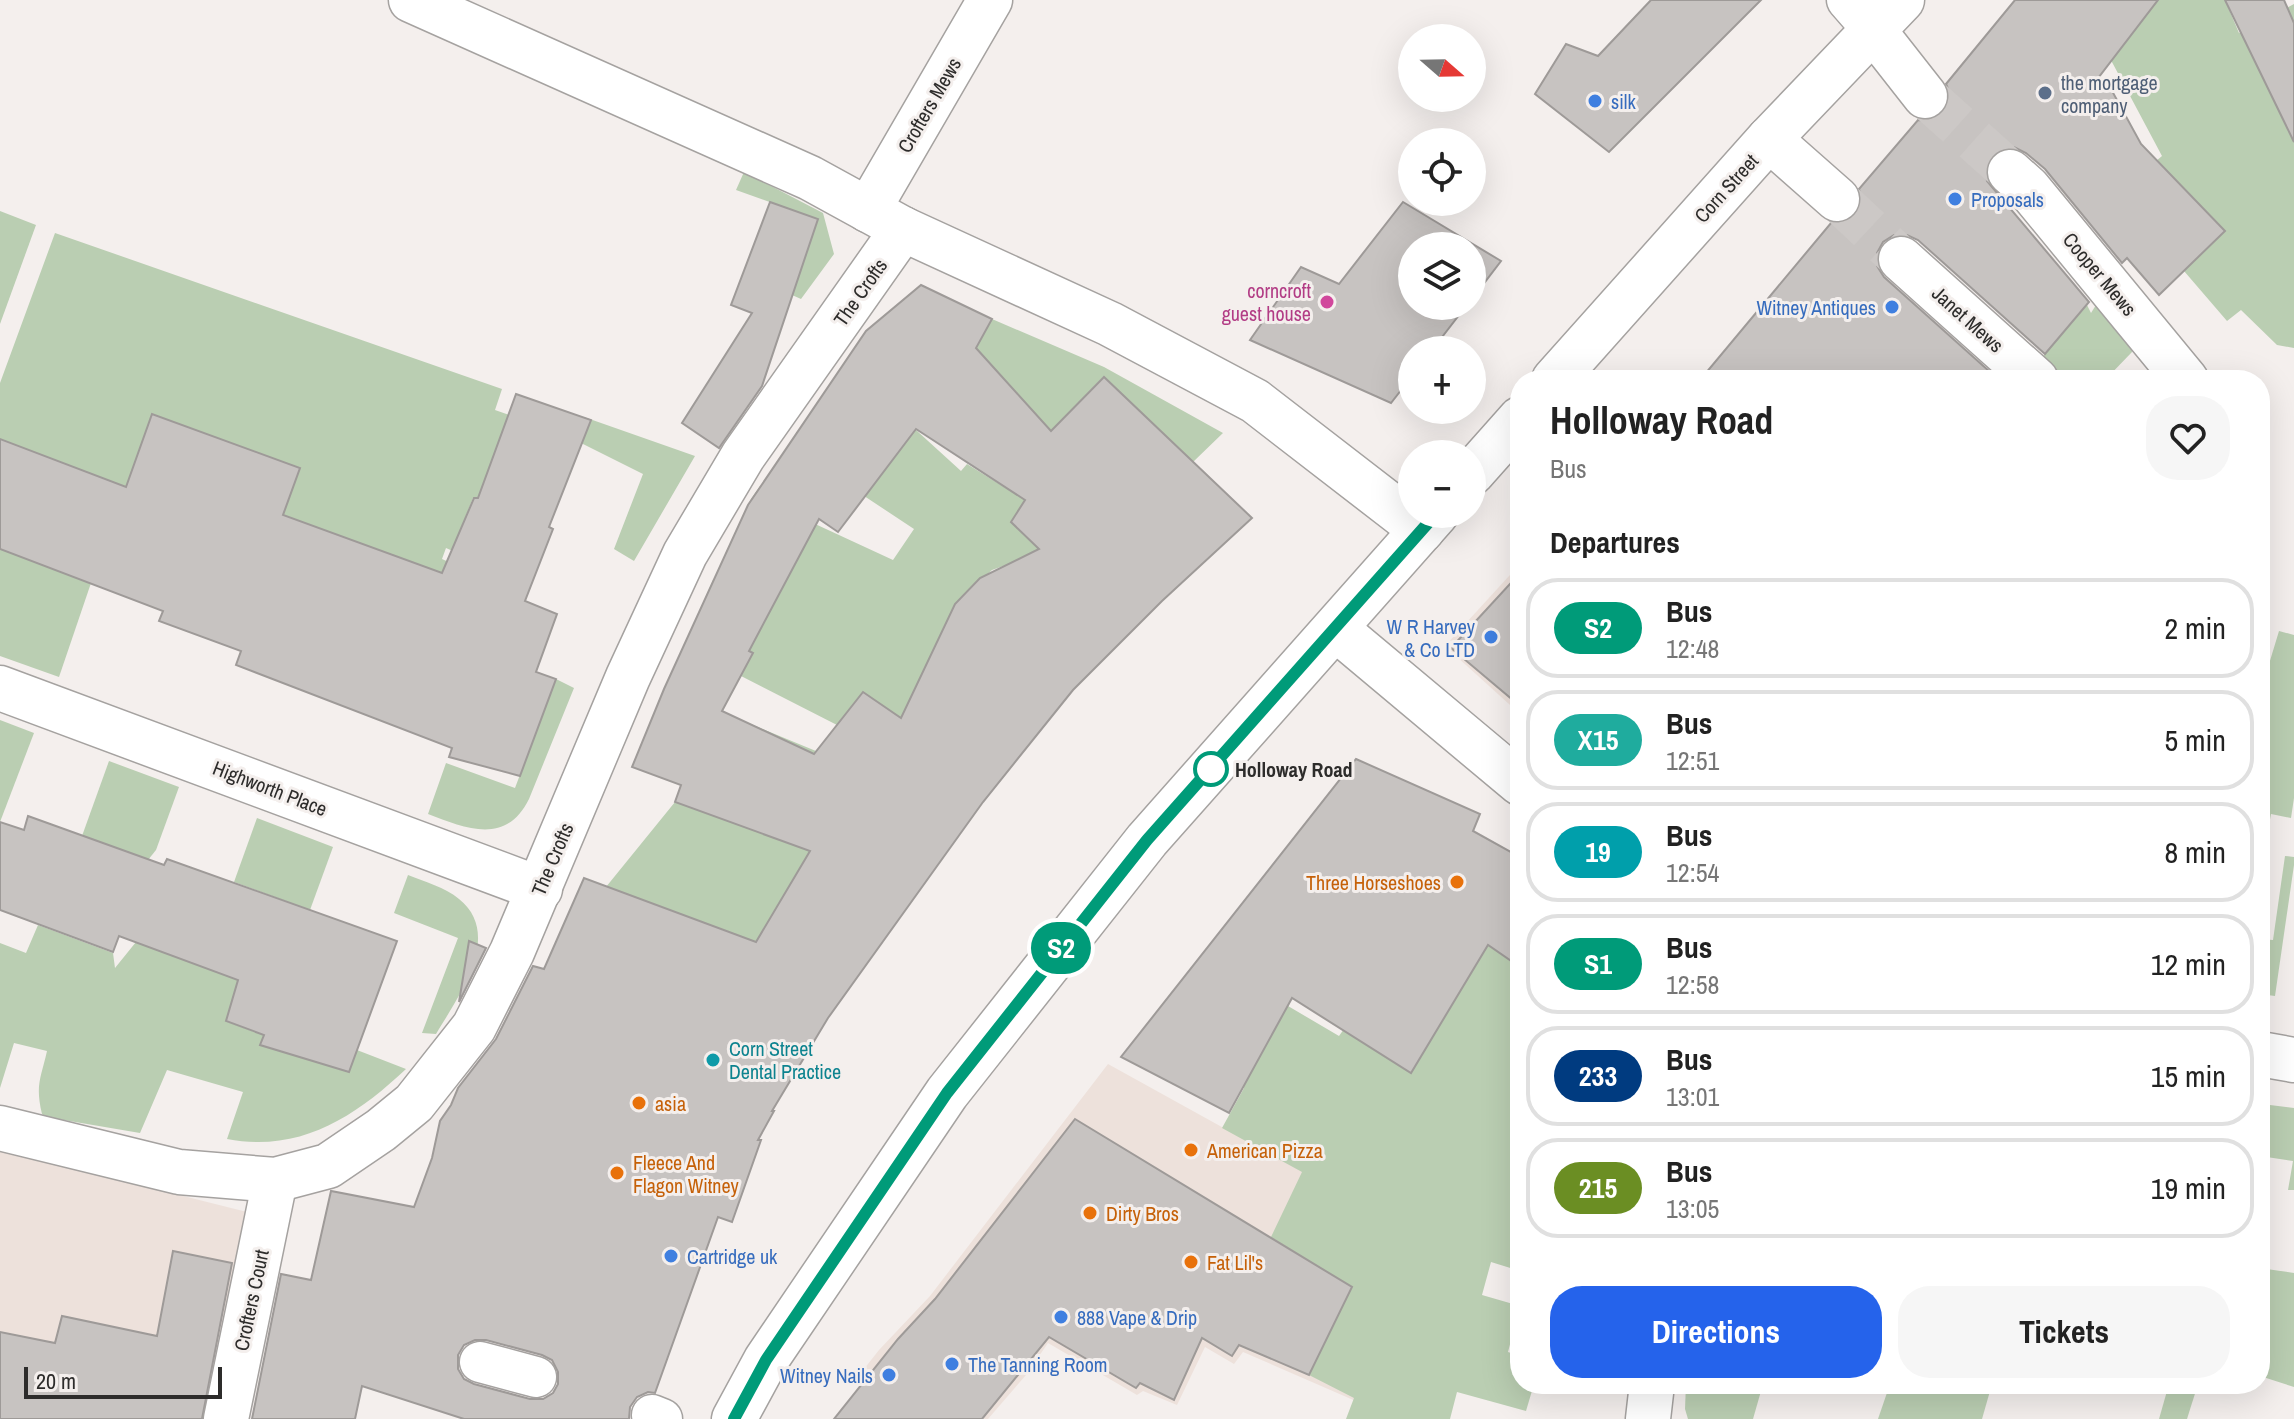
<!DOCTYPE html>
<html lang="en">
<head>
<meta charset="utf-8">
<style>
	:root { --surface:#fff; --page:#f6f6f6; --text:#222; --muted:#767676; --line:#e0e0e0; --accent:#2563eb }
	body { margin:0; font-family:"Archivo Narrow",sans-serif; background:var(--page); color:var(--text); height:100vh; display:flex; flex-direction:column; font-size:30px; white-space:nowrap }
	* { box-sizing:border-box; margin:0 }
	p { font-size:26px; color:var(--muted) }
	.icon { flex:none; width:44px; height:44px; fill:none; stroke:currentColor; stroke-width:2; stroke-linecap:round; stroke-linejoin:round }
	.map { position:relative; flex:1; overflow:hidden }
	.sheet { position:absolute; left:1510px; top:370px; width:760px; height:1024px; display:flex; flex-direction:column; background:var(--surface); border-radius:32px; box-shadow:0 8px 32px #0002 }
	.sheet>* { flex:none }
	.badge { padding:0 16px; border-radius:26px; font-size:28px; line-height:52px }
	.needle { width:52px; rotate:110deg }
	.controls { position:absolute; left:1398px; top:24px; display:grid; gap:16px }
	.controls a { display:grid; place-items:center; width:88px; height:88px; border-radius:50%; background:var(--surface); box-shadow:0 8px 32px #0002; font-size:40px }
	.scale { position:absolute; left:24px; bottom:20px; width:198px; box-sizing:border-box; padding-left:8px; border:4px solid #2d2c2b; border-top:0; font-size:22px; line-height:28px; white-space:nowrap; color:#2d2c2b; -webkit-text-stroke:6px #f4efed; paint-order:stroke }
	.map>.badge { position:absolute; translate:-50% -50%; box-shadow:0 0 0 4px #fff }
	h2 { padding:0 40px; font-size:30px; line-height:72px }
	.round { display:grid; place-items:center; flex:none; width:84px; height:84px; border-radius:32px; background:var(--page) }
	.headline { display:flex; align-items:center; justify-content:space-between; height:136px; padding:0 40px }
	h1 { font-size:38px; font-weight:700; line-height:60px }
	.cta { display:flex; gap:16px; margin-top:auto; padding:16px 40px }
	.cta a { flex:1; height:92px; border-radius:32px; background:var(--accent); color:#fff; font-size:32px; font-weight:700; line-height:92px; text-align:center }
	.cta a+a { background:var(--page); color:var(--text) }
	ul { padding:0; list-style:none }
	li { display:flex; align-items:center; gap:24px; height:100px; margin:0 16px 12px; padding:0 24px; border:4px solid var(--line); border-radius:32px }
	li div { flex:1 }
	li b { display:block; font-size:30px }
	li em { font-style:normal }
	li .badge { min-width:88px; font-weight:700; text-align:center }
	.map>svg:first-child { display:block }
</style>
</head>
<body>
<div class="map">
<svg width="2294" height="1419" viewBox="0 0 2294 1419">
	<rect width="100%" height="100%" fill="#f4efed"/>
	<g fill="#ede1db">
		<path d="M1520,564V714L1445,646Z"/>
		<path d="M1108,1064L1303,1172L1483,1252L1397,1419L1243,1352L1234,1364L1205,1347L1177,1405L1143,1391L1137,1395L1048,1343L1026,1375L988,1419H948L853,1383L879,1350L930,1296Z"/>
		<path d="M0,1150L247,1212L206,1419H0Z"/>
	</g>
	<g fill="#baceb2">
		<path d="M2132,0H2225L2239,33L2294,4V348L2277,345L2241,310L2227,321L2184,271L2225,231L2179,183L2089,218L2162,156L2096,32Z"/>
		<path d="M744,172L823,213L834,254L801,299L792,295L817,219L736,190Z"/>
		<path d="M0,211L36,225L0,324Z"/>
		<path d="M55,233L502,389L495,410L524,420L478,498H473L457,538L537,570L531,586L446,548L442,559L511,590L123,517L0,439V383Z"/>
		<path d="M2087,305L2091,313L2096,305L2131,340L2132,352L2105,380H2061L2040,360Z"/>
		<path d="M992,319L1104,367L1223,433L1193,462L1103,377L1068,413L1128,482L1077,459L1021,398L957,365Z"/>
		<path d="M894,410L961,471L967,464L1025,500L1011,522L1043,552L992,570L965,595L912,726L837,725L741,676L752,652L695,621L713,580L769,612L781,592L723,559L751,499L760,486L813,523L893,560L914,529L843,482Z"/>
		<path d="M584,417L695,456L634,561L614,549L643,474L575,440Z"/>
		<path d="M0,549L91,583L59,677L0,656Z"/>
		<path d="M2279,631L2294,635V798L2291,818L2271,814L2264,852L2260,851V662L2269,664Z"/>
		<path d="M556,679L574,688L529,799C506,846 465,828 428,814L446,763L515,788Z"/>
		<path d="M0,720L34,733L0,822Z"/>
		<path d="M746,722L845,763L852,863L806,858L756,942L606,887L675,802L723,819Z"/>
		<path d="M109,761L179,787L156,850L148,860L82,836Z"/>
		<path d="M257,818L333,847L310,910L234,882Z"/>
		<path d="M2285,856L2294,857V865L2275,996L2260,994V939L2273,940Z"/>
		<path d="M408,875C425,882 445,887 459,899C504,935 458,997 436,1034L422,1033L458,938L394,913Z"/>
		<path d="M1431,907L1515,963L1520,954V1271L1491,1262L1482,1295L1520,1306L1508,1352L1520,1356V1384H1534L1526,1411L1457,1392L1450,1419H1346L1354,1398L1309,1375L1351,1287L1271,1237L1302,1172L1222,1128L1244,1088L1208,1067L1250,1073L1288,1006L1339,1036Z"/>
		<path d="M38,925L113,953L115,968L136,942L202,967L243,962L228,1022L263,1035L281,984L344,1045L406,1069C355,1117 300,1153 227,1139L243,1092L167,1070L140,1133L46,1117L42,1114C35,1085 41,1078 47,1051L14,1043L0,1088V943L26,953Z"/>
		<path d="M2262,1104L2294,1108V1190H2288L2293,1161L2260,1156Z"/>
		<path d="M2260,1268L2294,1273V1387L2260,1376Z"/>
		<path d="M1686,1384H1763L1753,1419H1688L1685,1409Z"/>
		<path d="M1890,1384H1992L1982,1419H1878Z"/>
		<path d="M2169,1384H2198L2187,1419H2159Z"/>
	</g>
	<g fill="#c7c3c1" stroke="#9e9a98" stroke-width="2" fill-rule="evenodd">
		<path d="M1651,0H1761L1609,152L1535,94L1566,44L1598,56Z"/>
		<path d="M2015,0H2158L2099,77L2111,89L2141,144L2225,231L2159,295L2127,258L2122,263L2045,169L2026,153L2014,147L2003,148L1991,156L1985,168L1987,181L2089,302L2045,354L1918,240L1907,235H1894L1883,242L1877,253V266L1884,277L1999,380H1700L1831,223L1846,222L1856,215L1862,203L1859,189L1918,120L1929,121L1941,115L1948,105L1950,93L1946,84Z"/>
		<path d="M2225,0H2284L2294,23V142Z"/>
		<path d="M770,202L818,219L762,386L719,448L682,423L752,313L731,305Z"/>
		<path d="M1403,202L1501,261L1472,299V246H1412V306H1466L1432,350H1412V376L1391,403L1250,340L1301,267L1339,284Z"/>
		<path d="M921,285L992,319L976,348L1051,431L1104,377L1252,518L1162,601L1073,690L983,802L828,1018L772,1111H774L758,1140H761L732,1222L718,1217L655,1393L648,1392L637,1397L630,1407L629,1419H464L362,1386L355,1419H252L281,1274L311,1280L331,1191L414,1207L432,1158L440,1121L451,1105L458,1088L496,1039L533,966L544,969L584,878L756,942L810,851L675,802L681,785L632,767L664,689L748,505L866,331ZM916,429L1025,500L1011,522L1039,549L980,578L955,604L901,718L863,692L814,754L722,711L753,653L749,651L819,519L838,532ZM475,1340H486L542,1355L552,1360L558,1372V1384L553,1393L543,1399H530L474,1384L464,1379L458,1369V1355L464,1345Z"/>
		<path d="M516,394L591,420L549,527L553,529L525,601L557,614L536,672L556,679L520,776L449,757L452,748L236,665L241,651L159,621L163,611L0,549V439L126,487L152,414L300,468L283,515L442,573L474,498H478Z"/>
		<path d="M1520,573V706L1451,648Z"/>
		<path d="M1356,759L1480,814L1473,831L1520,857V967L1488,945L1411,1073L1292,998L1229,1113L1121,1057Z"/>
		<path d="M28,816L164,865L167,859L397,941L349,1072L260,1045L264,1035L226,1021L238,980L119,936L113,952L0,910V822L24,830Z"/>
		<path d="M469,941L486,948L459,1002Z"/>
		<path d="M1075,1119L1352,1287L1309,1375L1239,1345L1232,1356L1202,1338L1174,1400L1140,1383L1136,1388L1049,1337L982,1419H834L898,1339L935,1299Z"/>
		<path d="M173,1251L232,1263L202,1419H0V1332L55,1343L62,1316L157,1336Z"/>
	</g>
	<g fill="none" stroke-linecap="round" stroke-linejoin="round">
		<g stroke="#ccc8c6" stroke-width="44" stroke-dasharray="44 22" stroke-linecap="butt">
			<path d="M1925,96L2010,172"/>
			<path d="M1837,199L1901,259"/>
		</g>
		<defs>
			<g id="lane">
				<path d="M1847,0L1874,31"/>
				<path d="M480,1362L536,1377"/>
				<path d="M652,1415L662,1419"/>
			</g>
			<g id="street">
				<path d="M411,0L810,178L903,229L1110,324L1255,401L1422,530"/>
				<path d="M1874,31L1925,96"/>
				<path d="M1769,139L1837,199"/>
				<path d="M2010,172L2028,188L2186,380"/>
				<path d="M868,210L990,0"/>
				<path d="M1901,259L2036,380"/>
				<path d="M1336,629L1520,783"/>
				<path d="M0,688L540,889"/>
				<path d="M2260,1054L2294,1060"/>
				<path d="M0,1128L179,1172L275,1180L328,1166L381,1130L414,1103L474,1027L512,952L628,677L685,554L743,456L903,229"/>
				<path d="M226,1419L275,1180"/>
				<path d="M1648,1419L1652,1384"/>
			</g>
			<g id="secondary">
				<path d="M1554,380L1769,139L1902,0"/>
				<path d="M1472,473L1520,419"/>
				<path d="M734,1419L766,1360L947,1093L1147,840L1436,514"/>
			</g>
		</defs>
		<use href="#lane" stroke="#a5a2a0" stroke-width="43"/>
		<use href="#street" stroke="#a5a2a0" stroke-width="47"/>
		<use href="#secondary" stroke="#a5a2a0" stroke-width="47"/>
		<use href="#lane" stroke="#fff" stroke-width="40"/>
		<use href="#street" stroke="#fff" stroke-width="44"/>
		<use href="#secondary" stroke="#fff" stroke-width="44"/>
	</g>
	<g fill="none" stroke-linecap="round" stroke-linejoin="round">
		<defs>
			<path id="line" d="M734,1419L766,1360L947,1093L1147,840L1436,514"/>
		</defs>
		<use href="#line" stroke="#fff" stroke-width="18"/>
		<use href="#line" stroke="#009b79" stroke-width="12"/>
	</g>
	<circle fill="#5c6f8a" stroke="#f4efed" stroke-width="3" cx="2045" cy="93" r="8"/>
	<g fill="#3f7fe0" stroke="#f4efed" stroke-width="3">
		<circle cx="1595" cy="101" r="8"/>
		<circle cx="1955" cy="199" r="8"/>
		<circle cx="1892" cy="307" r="8"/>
		<circle cx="1491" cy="637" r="8"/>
		<circle cx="671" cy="1256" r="8"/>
		<circle cx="1061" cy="1317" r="8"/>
		<circle cx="952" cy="1364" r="8"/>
		<circle cx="889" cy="1375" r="8"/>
	</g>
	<circle fill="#d1479c" stroke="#f4efed" stroke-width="3" cx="1327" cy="302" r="8"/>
	<circle fill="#fff" stroke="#009b79" stroke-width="4" cx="1211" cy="769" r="16"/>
	<g fill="#e8710a" stroke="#f4efed" stroke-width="3">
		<circle cx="1457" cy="882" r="8"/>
		<circle cx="639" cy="1103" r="8"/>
		<circle cx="1191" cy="1150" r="8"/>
		<circle cx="617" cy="1173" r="8"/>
		<circle cx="1090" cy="1213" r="8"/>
		<circle cx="1191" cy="1262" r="8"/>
	</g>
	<circle fill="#0f9aa8" stroke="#f4efed" stroke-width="3" cx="713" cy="1060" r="8"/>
	<g text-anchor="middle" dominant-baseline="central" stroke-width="6" stroke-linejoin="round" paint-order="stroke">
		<g font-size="20" fill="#4e5e75" stroke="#f4efed" text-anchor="start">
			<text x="2061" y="82">the mortgage<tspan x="2061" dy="23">company</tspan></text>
		</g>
		<g font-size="20" fill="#366cbe" stroke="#f4efed" text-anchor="start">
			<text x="1611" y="101">silk</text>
			<text x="1971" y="199">Proposals</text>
			<text x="1876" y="307" text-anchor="end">Witney Antiques</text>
			<text x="1475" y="626" text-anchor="end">W R Harvey<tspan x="1475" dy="23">&amp; Co LTD</tspan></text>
			<text x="687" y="1256">Cartridge uk</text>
			<text x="1077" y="1317">888 Vape &amp; Drip</text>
			<text x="968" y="1364">The Tanning Room</text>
			<text x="873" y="1375" text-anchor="end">Witney Nails</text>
		</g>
		<g font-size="20" fill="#2d2c2b" stroke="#f4efed">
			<text transform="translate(929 105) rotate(-60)">Crofters Mews</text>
			<text transform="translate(1726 188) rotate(-48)">Corn Street</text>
			<text transform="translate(2100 274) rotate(50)">Cooper Mews</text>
			<text transform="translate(860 292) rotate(-55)">The Crofts</text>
			<text transform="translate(1968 319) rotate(42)">Janet Mews</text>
			<text transform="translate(270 788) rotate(21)">Highworth Place</text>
			<text transform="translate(552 859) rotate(-67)">The Crofts</text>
			<text transform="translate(251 1300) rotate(-78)">Crofters Court</text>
		</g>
		<g font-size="20" fill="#b23c85" stroke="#f4efed" text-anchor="end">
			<text x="1311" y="290">corncroft<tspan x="1311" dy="23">guest house</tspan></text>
		</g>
		<g font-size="20" font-weight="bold" fill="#2d2c2b" stroke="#f4efed" text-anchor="start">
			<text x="1235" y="769">Holloway Road</text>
		</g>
		<g font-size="20" fill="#c56008" stroke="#f4efed" text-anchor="start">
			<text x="1441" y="882" text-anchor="end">Three Horseshoes</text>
			<text x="655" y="1103">asia</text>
			<text x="1207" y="1150">American Pizza</text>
			<text x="633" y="1162">Fleece And<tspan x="633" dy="23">Flagon Witney</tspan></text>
			<text x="1106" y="1213">Dirty Bros</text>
			<text x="1207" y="1262">Fat Lil's</text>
		</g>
		<g font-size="20" fill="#0d838f" stroke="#f4efed" text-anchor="start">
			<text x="729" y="1048">Corn Street<tspan x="729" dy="23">Dental Practice</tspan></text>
		</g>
	</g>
</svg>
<div class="controls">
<a><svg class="needle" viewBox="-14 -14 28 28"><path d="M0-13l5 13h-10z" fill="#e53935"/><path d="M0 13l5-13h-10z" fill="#767676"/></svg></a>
<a><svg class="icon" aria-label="locate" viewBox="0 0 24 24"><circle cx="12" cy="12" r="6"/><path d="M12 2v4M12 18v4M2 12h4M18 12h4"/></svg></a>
<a><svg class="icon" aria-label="layers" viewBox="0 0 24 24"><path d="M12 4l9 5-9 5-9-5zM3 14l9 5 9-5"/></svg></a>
<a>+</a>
<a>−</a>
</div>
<div class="scale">20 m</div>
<b class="badge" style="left:1061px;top:948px;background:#009b79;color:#fff">S2</b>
<section class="sheet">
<div class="headline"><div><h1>Holloway Road</h1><p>Bus</p></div><a class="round"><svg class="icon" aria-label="heart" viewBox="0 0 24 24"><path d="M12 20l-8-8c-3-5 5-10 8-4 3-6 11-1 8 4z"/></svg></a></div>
<h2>Departures</h2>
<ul>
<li><span class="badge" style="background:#009b79;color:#fff">S2</span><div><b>Bus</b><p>12:48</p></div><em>2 min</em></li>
<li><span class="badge" style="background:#1fac9e;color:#fff">X15</span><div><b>Bus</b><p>12:51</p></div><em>5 min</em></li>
<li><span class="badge" style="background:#009fab;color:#fff">19</span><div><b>Bus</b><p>12:54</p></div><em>8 min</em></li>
<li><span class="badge" style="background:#009b79;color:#fff">S1</span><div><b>Bus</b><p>12:58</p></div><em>12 min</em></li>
<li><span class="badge" style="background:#003b80;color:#fff">233</span><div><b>Bus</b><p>13:01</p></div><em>15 min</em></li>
<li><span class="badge" style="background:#6b8e23;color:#fff">215</span><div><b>Bus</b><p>13:05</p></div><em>19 min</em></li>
</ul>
<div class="cta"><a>Directions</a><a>Tickets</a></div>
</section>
</div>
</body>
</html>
